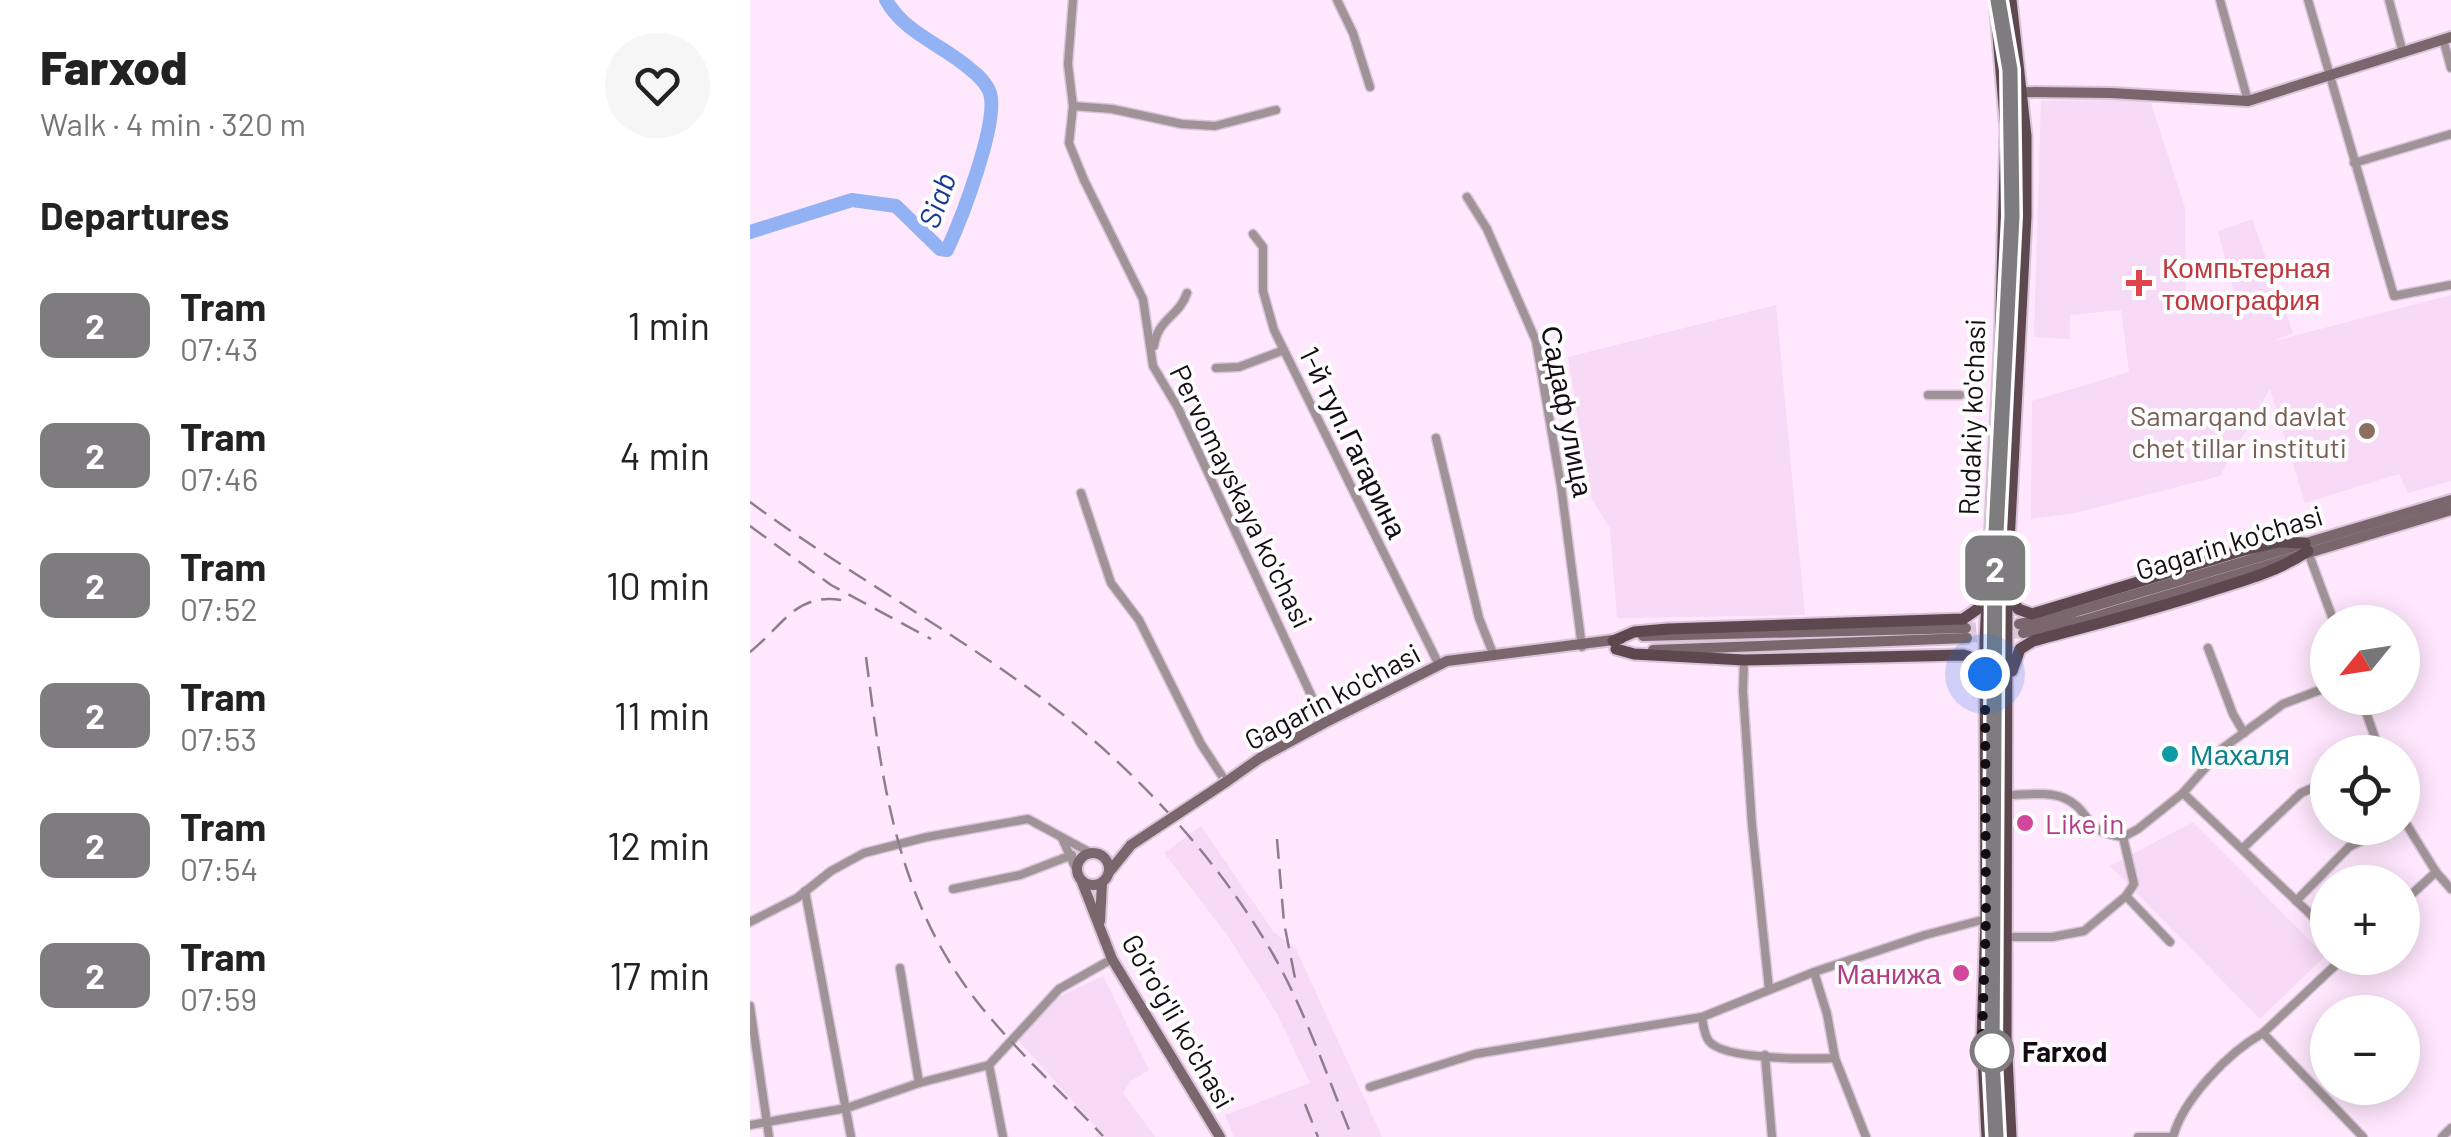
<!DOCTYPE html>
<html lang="en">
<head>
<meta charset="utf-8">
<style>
	:root { --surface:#fff; --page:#f6f6f6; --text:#222; --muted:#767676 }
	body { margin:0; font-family:Barlow,sans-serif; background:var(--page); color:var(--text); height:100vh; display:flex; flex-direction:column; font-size:38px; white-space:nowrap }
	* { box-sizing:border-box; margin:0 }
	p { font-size:32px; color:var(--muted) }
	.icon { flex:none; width:55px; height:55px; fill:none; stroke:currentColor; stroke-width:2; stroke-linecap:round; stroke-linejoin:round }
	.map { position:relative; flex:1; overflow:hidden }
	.drawer { display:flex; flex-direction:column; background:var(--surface); width:750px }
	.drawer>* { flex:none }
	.badge { padding:0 20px; border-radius:15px; font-size:35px; line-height:65px }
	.needle { width:65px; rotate:240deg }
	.buttons { position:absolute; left:1560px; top:605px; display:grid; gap:20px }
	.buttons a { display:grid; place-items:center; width:110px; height:110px; border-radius:50%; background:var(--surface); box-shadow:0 5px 25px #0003; font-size:50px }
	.you { position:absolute; width:50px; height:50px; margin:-25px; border:8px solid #fff; border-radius:50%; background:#1a73e8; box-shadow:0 0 0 15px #1a73e833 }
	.map>.badge { position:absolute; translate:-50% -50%; box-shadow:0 0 0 5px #fff }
	h2 { padding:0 40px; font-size:38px; line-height:90px }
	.round { display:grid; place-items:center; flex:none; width:105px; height:105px; border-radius:52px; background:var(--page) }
	.summary { display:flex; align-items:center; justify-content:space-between; height:170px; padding:0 40px }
	h1 { font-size:48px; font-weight:800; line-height:75px }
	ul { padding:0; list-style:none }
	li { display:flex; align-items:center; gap:30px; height:130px; padding:0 40px }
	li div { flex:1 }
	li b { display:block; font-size:38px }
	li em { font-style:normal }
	li .badge { min-width:110px; font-weight:700; text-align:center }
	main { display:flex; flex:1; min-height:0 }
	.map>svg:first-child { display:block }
</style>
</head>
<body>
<main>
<section class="drawer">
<div class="summary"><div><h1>Farxod</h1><p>Walk · 4 min · 320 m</p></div><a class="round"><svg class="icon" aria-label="heart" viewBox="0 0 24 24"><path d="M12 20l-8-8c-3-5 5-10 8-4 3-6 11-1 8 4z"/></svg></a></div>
<h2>Departures</h2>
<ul>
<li><span class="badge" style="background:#7e7c7f;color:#fff">2</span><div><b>Tram</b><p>07:43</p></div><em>1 min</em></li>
<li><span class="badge" style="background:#7e7c7f;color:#fff">2</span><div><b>Tram</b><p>07:46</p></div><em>4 min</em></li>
<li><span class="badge" style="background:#7e7c7f;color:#fff">2</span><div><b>Tram</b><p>07:52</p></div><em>10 min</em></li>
<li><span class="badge" style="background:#7e7c7f;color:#fff">2</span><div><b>Tram</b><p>07:53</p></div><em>11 min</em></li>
<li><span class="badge" style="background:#7e7c7f;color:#fff">2</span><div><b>Tram</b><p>07:54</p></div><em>12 min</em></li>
<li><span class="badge" style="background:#7e7c7f;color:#fff">2</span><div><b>Tram</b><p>07:59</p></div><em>17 min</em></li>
</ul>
</section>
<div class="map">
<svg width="1701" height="1137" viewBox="0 0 1701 1137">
	<rect width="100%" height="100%" fill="#ffe7fd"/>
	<g fill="#f7daf5">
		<path d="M1400,100L1435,208L1436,302L1486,300L1468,231L1502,219L1543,333L1521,342L1701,295V481L1658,493L1649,474L1555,503L1520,389L1470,476L1325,513L1281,519L1282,401L1379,372L1371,310L1320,315V339L1284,337L1291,101Z"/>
		<path d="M1026,305L1055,615L867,618L860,528L841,498L818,357Z"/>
		<path d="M1443,822L1575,956L1510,1019L1360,866Z"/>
		<path d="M451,826L523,931L546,949L632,1137H484L475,1115L560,1083L527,1014L478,936L414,853Z"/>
		<path d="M353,976L399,1070L381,1081L373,1093L405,1137H346L350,1131L267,1039L308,997Z"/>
	</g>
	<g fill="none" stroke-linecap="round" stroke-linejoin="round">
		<path stroke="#93b2f3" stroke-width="14" d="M0,232L102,200L146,206L190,249L197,250C211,220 249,122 240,93C237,84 227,74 220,69C193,45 154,33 136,0"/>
		<path stroke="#dcc6da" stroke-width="8" stroke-dasharray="8 4" stroke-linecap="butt" d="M1210,395H1228"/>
		<g stroke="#dcc6da" stroke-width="10" stroke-dasharray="10 5" stroke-linecap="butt">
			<path d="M1216,628L1269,624"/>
			<path d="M1217,638L1273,633"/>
		</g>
		<defs>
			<g id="street">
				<path d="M323,0L318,64L323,106L319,143L334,180L393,299L403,366L428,408L574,723"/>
				<path d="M587,0L603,33L620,87"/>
				<path d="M1470,0L1498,101"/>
				<path d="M1558,0L1644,296L1701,285"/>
				<path d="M1639,0L1653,53"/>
				<path d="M1693,39L1701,68"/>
				<path d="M323,106L362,109L432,124L465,126L526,110"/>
				<path d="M1604,163L1701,134"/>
				<path d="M717,197L737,229L786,341L811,486L832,647"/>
				<path d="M503,234L513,247V291L524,330L689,665"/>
				<path d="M404,346C408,318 429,317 437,293"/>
				<path d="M466,368L489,367L534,350"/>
				<path d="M1178,395H1210"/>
				<path d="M686,438L729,618L744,656"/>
				<path d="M331,493L361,583L389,620L451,744L476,782"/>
				<path d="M1558,552L1584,622"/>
				<path d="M1458,648L1483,714L1494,733"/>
				<path d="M994,660L993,691L1002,825L1019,989"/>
				<path d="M1578,687L1533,704L1473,748L1433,793L1578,931"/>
				<path d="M1611,698L1630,752"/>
				<path d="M1257,795C1274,795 1298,791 1314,798C1342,810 1332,832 1373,837L1384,884L1376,896"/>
				<path d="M1652,817L1686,872L1701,889"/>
				<path d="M1373,837L1388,829L1433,793"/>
				<path d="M312,838L326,869"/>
				<path d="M1492,849L1551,793L1578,781"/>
				<path d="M203,889L270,875L322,855"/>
				<path d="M55,891L101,1137"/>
				<path d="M1546,901L1599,847L1636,828"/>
				<path d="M1652,903L1686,872"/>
				<path d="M0,922L47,898L81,871L114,853L177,837L278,819L341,853"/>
				<path d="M1257,937H1302L1334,931L1376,896L1420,942"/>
				<path d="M1593,958L1513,1033L1613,1137"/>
				<path d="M150,968L169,1083"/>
				<path d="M1064,972L1077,1014L1085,1058L1116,1137"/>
				<path d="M0,1006L19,1137"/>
				<path d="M952,1017C953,1024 954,1035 959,1041C973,1060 1061,1059 1085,1058"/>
				<path d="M1015,1055L1022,1137"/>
				<path d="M620,1087L725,1054L952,1017L1064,972L1175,935L1236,919"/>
				<path d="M0,1125L97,1108L169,1083L239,1065"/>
				<path d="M253,1137L239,1065L309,989L362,959"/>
				<path d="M1388,1137H1418"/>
				<path d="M1423,1137C1433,1099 1479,1052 1513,1033"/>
				<path d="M1692,1137L1701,1128"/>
			</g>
			<g id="secondary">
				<path d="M1272,92L1361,93L1498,101L1701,37"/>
				<path d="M1269,624L1311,616L1701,500"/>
				<path d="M1273,633L1331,621L1701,510"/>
				<path d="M893,636L1216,628"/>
				<path d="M903,650L1217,638"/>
				<path d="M476,782L510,758L574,723L697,661L871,639"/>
				<circle cx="343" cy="869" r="16"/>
				<path d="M360,871L381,845"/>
				<path d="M332,882L362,959L470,1137"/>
				<path d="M350,921L352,883"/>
			</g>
			<g id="primary">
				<path d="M1261,0L1276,136V216L1257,581L1256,1037L1261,1137"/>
				<path d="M1260,594L1268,609L1282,614L1491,551L1528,542L1555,543"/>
				<path d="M863,641L884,632L918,629L1213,619L1229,608L1234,597"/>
				<path d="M866,649L884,654L994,660L1213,655C1227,658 1228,666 1230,679"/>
				<path d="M1262,671L1270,649L1283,641C1341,625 1399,611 1457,592C1492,581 1527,572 1558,551"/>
				<path d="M1237,1137L1232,1037L1236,919L1235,640L1250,350L1256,130L1245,0"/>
			</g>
		</defs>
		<use href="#street" stroke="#d9c4d8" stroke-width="11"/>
		<use href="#secondary" stroke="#d9c4d8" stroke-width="14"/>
		<use href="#primary" stroke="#d9c4d8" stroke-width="15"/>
		<use href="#street" stroke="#a09397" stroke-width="8"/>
		<use href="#secondary" stroke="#79676d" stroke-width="10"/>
		<use href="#primary" stroke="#5e4850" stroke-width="11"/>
		<path stroke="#8e7e8d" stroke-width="2.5" d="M1251,1137L1246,1081L1250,817L1247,679L1267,216V124L1265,70L1252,0"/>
		<g stroke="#8e7e8d" stroke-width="2.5" stroke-dasharray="20 10" stroke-linecap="butt">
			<path d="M0,502C92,570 193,625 285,693C379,763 465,853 524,956C556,1013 577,1076 602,1137"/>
			<path d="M0,526L81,585L181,639"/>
			<path d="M0,652C37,622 47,589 101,602"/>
			<path d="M116,657C131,773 144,885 214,984C251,1037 308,1088 353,1136"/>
			<path d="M527,839L534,923L545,978"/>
			<path d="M555,1104L568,1137"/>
		</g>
		<defs>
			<path id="secondary-bridge" d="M381,845L476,782"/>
		</defs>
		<use href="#secondary-bridge" stroke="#d9c4d8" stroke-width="14" stroke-linecap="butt"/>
		<use href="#secondary-bridge" stroke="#79676d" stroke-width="10"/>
	</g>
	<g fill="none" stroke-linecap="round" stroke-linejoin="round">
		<defs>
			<path id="line" d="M1246,1137L1242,1059L1245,553L1262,216L1260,70L1248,0"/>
		</defs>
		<use href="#line" stroke="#fff" stroke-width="22"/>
		<use href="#line" stroke="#7e7c7f" stroke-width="15"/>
		<path stroke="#140c13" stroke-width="10" stroke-dasharray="0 18" d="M1235,674L1236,920L1232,1037L1242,1051"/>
	</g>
	<path fill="#e0444e" stroke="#fdfdfd" stroke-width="4" d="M1384 268h10v10h10v10h-10v10h-10v-10h-10v-10h10z"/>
	<circle fill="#8d6e63" stroke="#fdfdfd" stroke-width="4" cx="1617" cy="431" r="10"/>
	<circle fill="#0f9aa8" stroke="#fdfdfd" stroke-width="4" cx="1420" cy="754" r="10"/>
	<g fill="#d1479c" stroke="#fdfdfd" stroke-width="4">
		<circle cx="1275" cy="823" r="10"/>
		<circle cx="1211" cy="973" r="10"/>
	</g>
	<circle fill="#fff" stroke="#7e7c7f" stroke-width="5" cx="1242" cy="1051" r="20"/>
	<g text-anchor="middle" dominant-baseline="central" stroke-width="8" stroke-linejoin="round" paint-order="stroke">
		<g font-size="28" fill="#be3a42" stroke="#fdfdfd" text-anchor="start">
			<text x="1412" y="267">Компьтерная<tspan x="1412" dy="32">томография</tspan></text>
		</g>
		<g font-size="28" fill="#140c13" stroke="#fdfdfd">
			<text transform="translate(818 411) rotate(79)">Садаф улица</text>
			<text transform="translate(1221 417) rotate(-88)">Rudakiy ko'chasi</text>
			<text transform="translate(604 442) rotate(64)">1-й туп.Гагарина</text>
			<text transform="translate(492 496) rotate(64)">Pervomayskaya ko'chasi</text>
			<text transform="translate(1479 542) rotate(-17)">Gagarin ko'chasi</text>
			<text transform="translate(582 696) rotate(-28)">Gagarin ko'chasi</text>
			<text transform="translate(429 1021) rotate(60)">Go'ro'g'li ko'chasi</text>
		</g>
		<g font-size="28" fill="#785e54" stroke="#fdfdfd" text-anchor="end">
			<text x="1597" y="415">Samarqand davlat<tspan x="1597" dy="32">chet tillar instituti</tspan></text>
		</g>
		<g font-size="28" fill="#0d838f" stroke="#fdfdfd" text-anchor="start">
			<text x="1440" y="754">Махаля</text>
		</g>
		<g font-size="28" fill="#b23c85" stroke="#fdfdfd" text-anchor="start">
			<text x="1295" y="823">Like in</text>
			<text x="1191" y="973" text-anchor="end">Манижа</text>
		</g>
		<g font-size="28" font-weight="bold" fill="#140c13" stroke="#fdfdfd" text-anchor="start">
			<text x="1272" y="1051">Farxod</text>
		</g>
		<g font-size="30" font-style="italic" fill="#163893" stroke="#fdfdfd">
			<text transform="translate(186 200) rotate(-70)">Siab</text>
		</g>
	</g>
</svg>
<div class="buttons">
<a><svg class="needle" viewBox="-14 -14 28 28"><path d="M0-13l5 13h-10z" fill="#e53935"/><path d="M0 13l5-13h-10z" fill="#767676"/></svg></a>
<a><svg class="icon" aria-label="locate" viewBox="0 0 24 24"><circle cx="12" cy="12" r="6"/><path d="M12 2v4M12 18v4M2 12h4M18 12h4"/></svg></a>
<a>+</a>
<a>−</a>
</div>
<div class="you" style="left:1235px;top:674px"></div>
<b class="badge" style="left:1245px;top:568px;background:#7e7c7f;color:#fff">2</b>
</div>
</main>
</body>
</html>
